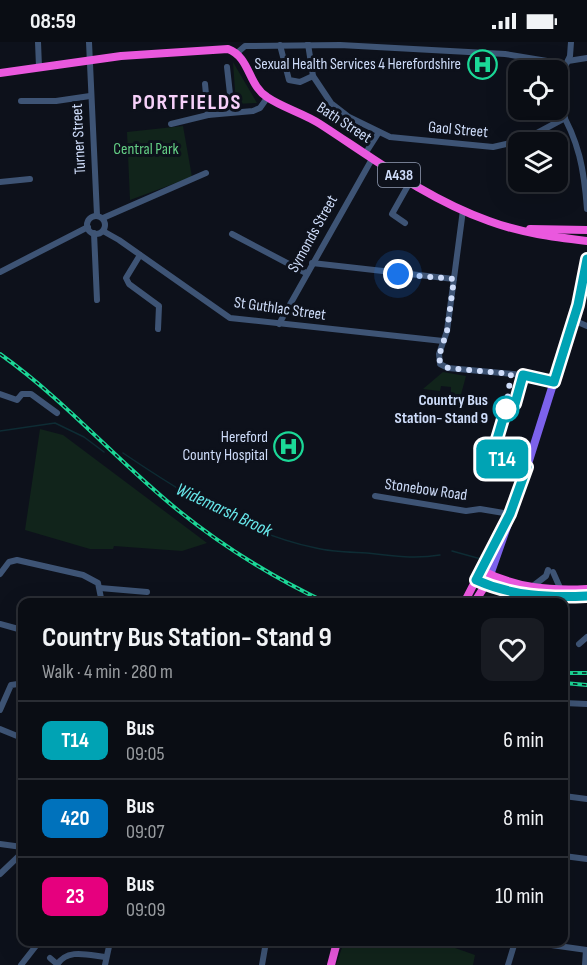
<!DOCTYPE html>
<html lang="en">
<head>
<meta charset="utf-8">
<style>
	:root { --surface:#0a0d14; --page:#181b22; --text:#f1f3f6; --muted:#999ca0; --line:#2a2d34 }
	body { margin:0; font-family:"Sofia Sans Condensed",sans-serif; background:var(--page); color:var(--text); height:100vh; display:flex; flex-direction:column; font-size:22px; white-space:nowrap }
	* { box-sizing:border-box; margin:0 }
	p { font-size:20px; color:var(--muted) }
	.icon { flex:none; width:33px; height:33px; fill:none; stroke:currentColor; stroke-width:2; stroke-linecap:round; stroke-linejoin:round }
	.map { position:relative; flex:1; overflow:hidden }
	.drawer { position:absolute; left:18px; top:556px; width:550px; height:348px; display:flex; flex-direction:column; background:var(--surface); border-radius:12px; box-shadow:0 6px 24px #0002,0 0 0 2px var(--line) }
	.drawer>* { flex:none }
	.badge { padding:0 12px; border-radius:9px; font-size:21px; line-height:39px }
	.buttons { position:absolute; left:508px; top:18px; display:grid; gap:12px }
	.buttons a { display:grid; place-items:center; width:60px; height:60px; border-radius:12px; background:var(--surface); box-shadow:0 6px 24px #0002,0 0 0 2px var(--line); font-size:30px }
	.you { position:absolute; width:30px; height:30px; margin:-15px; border:4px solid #fff; border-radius:50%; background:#1a73e8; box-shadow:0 0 0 9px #1a73e833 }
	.map>.badge { position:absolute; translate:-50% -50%; box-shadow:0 0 0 3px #fff }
	.round { display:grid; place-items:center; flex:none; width:63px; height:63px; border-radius:12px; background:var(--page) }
	.summary { display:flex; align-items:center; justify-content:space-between; height:102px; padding:0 24px }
	h1 { font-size:28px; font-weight:700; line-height:45px }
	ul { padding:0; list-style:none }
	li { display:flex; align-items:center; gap:18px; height:78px; padding:0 24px; border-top:2px solid var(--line) }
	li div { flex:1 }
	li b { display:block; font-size:22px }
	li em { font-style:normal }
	li .badge { min-width:66px; font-weight:700; text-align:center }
	.status { display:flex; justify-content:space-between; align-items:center; height:42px; padding:0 30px; background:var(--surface); direction:ltr }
	.status svg { height:16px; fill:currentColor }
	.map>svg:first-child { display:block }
</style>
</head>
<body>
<div class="status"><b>08:59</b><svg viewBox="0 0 49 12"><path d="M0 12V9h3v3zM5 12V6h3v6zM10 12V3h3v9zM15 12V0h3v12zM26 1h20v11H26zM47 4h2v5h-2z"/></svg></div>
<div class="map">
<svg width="587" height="923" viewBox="0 0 587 923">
	<rect width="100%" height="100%" fill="#0d111b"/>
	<g fill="#11241b">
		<path d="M233,20L257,61L236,62Z"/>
		<path d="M183,84L192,135L130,158L127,90Z"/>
		<path d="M443,330L466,334L460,356H455V351L451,350V345L441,344L440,349L423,347Z"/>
		<path d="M40,387L63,393L207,501L182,509L114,504L113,507H90L25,488Z"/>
		<path d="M344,900H438L475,913L473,923H336Z"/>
	</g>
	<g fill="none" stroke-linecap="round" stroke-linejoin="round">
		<g stroke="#0e2c34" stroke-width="1.5">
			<path d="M0,389L55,381L84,395L104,410"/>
			<path d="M123,411C181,450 246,492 316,506C332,510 350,510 367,511C392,514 415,517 440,513"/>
			<path d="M452,509L481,517"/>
		</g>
		<g stroke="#3e5475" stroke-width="6">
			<path d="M38,0L39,25"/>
			<path d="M89,0L97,173"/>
			<path d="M308,2L313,34L331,61L349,75L390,95L493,105L524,98L565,76"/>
			<path d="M280,3L289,38L300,40L313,34"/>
			<path d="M237,11L245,4L340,3L505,12L553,20L562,32"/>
			<path d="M568,19L587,16"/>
			<path d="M227,25L232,70"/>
			<path d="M558,40L570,14L571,0"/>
			<path d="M205,42L208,73"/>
			<path d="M21,59H56L90,54"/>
			<path d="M558,64C579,99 584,127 587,167"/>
			<path d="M171,82L208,73L253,69L260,66L267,56"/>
			<path d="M365,112L379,90"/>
			<path d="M0,140L30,137"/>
			<path d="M463,168L447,289L439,312L440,322L448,326L523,333L554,340"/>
			<circle cx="96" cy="183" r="9"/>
			<path d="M103,176L206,131"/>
			<path d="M405,181L392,172L410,140"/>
			<path d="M103,189L119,198L230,276L443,299"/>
			<path d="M94,191L97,258"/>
			<path d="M232,192L306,231"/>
			<path d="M140,213L126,236L129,242L159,264L158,287"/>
			<path d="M312,221L454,237"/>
			<path d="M0,230L88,185"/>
			<path d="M573,278L587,284"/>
			<path d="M279,282L372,117"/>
			<path d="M0,352L17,358L22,352H31L57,371"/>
			<path d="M375,454L466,469L480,467L510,472"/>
			<path d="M553,530L561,548"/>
			<path d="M0,532L9,520L17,518L83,533L98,541L102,561"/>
			<path d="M533,544L546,534L548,528"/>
			<path d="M100,546L147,550"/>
			<path d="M0,582L22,588"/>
			<path d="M579,602L587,595"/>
			<path d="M564,661L587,662"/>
			<path d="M0,668L11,643L18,642"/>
			<path d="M0,687L22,696"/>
			<path d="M564,754L587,757"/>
			<path d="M0,802L22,805"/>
			<path d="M564,814L587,817"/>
			<path d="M0,832L22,811"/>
			<path d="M530,900L587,908"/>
			<path d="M171,901V900"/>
			<path d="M50,916L57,922"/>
			<path d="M21,923L39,900"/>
			<path d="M57,923C67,906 88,913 105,915"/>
			<path d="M105,923L110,900"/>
			<path d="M262,923L266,900"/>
			<path d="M508,923L515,900"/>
			<path d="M585,923L586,908"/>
		</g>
		<g stroke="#7c62eb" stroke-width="8">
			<path d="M481,528L510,472L527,425L578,263L587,217"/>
			<path d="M490,533L509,479"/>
		</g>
		<g stroke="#ea58de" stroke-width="8">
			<path d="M0,31L121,14L228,7C250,15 248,43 267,55C283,66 303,71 320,82C374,117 427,157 489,179C521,191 554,195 587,199"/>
			<path d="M530,187L587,188"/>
			<path d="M476,538L537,555L587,554"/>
			<path d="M464,561L481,528C516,546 549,549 587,547"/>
			<path d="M474,561L488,539"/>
			<path d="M331,923L337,900"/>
		</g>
		<defs>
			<g id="rail">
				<path d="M0,312C66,359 117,419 179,469C225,506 274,536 327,561"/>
				<path d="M564,631H587"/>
				<path d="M564,641L587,643"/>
			</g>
		</defs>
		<use href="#rail" stroke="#1bd897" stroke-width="4"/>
		<use href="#rail" stroke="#0d111b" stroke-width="1.5" stroke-dasharray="4.5" stroke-linecap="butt"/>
	</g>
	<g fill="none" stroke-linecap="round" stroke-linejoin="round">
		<defs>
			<path id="line" d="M587,217L578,263L554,340L523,333L515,362L508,360L492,414L527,425L510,472L476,538C512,554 548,556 587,554"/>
		</defs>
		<use href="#line" stroke="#fff" stroke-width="14"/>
		<use href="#line" stroke="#00a3b4" stroke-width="9"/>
		<path stroke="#cedcf9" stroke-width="6" stroke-dasharray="0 10.8" d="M398,232L454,237L447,289L438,317L448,326L511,332L506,367"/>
	</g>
	<defs>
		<symbol id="hospital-ring" viewBox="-11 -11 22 22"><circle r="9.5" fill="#0d111b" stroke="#1bd897" stroke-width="1.5"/><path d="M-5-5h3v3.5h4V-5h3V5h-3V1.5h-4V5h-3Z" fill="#1bd897"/></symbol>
	</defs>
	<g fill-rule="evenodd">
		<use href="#hospital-ring" x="466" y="6" width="33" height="33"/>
		<use href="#hospital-ring" x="272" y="388" width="33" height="33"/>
	</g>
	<circle fill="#fff" stroke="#00a3b4" stroke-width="3" cx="506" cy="367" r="12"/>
	<g text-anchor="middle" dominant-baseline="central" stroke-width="6" stroke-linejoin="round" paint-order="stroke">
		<rect fill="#0d111b" stroke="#949fb6" stroke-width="1.5" x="378" y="121" width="42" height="24" rx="4.5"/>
		<g font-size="15" font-weight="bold" fill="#cedcf9">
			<text x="399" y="133">A438</text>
		</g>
		<g font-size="16" fill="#cedcf9" stroke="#0d111b" text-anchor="end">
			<text x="461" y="22">Sexual Health Services 4 Herefordshire</text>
			<text x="268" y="395">Hereford<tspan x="268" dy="18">County Hospital</tspan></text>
		</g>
		<g font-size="16" fill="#cedcf9" stroke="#0d111b">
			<text transform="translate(344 81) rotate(33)">Bath Street</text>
			<text transform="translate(458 88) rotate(5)">Gaol Street</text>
			<text transform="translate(79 97) rotate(-93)">Turner Street</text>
			<text transform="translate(313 192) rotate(-61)">Symonds Street</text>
			<text transform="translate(280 267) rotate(8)">St Guthlac Street</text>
			<text transform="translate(426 448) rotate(8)">Stonebow Road</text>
		</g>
		<g font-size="16" fill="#64cf85" stroke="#0d111b">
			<text x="146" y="107">Central Park</text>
		</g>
		<g font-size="16" font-weight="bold" fill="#cedcf9" stroke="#0d111b" text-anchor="end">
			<text x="488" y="358">Country Bus<tspan x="488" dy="18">Station- Stand 9</tspan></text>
		</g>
		<g font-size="18" font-style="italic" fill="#68e9ec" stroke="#0d111b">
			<text transform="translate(224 468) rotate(25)">Widemarsh Brook</text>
		</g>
		<g font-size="22" font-weight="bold" letter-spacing="1.5" fill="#f6d0f9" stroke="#0d111b">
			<text x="187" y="60">PORTFIELDS</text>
		</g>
	</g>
</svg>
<div class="buttons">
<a><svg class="icon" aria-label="locate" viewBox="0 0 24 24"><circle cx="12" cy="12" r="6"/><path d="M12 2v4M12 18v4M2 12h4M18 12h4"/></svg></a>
<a><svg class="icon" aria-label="layers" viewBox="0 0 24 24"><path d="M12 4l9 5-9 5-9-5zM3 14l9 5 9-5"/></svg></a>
</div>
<div class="you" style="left:398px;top:232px"></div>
<b class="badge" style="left:502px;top:417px;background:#00a3b4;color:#fff">T14</b>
<section class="drawer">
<div class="summary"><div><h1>Country Bus Station- Stand 9</h1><p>Walk · 4 min · 280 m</p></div><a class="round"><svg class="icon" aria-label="heart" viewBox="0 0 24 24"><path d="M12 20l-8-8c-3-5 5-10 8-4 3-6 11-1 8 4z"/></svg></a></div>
<ul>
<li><span class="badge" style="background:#00a3b4;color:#fff">T14</span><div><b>Bus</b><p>09:05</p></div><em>6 min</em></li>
<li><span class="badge" style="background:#0072bc;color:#fff">420</span><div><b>Bus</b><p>09:07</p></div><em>8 min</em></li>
<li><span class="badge" style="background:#e6007e;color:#fff">23</span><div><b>Bus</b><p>09:09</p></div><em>10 min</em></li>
</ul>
</section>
</div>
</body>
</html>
